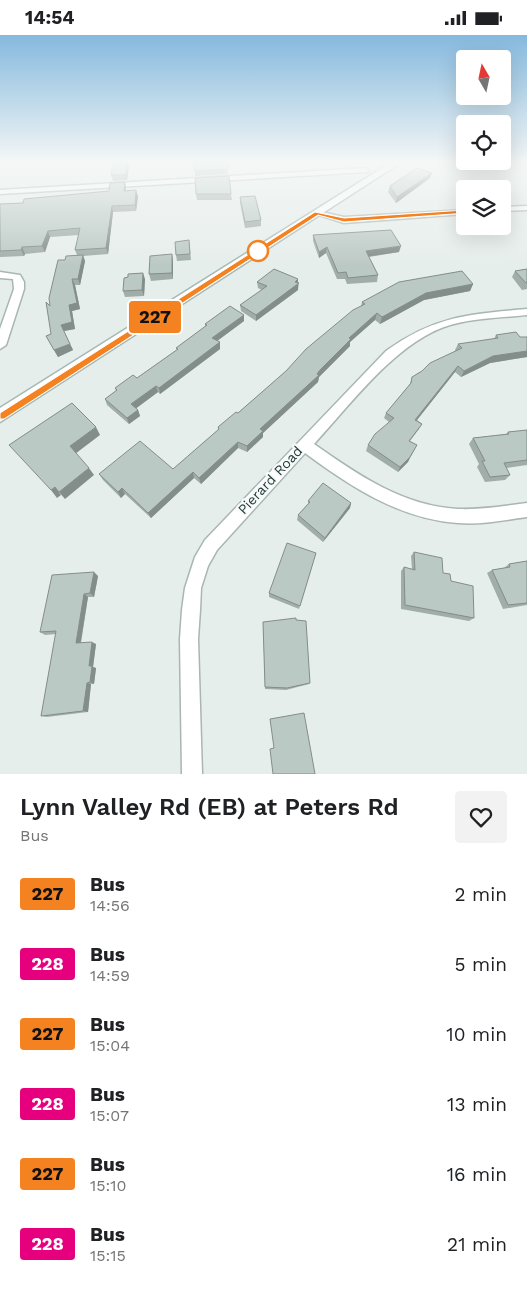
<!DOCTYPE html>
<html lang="en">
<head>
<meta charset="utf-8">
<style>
	:root { --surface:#fff; --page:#f2f2f2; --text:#202124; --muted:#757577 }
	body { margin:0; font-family:"Work Sans",sans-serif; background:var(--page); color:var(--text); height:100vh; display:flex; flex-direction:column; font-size:19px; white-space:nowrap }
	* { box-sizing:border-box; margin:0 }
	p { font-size:16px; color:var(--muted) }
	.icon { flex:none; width:28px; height:28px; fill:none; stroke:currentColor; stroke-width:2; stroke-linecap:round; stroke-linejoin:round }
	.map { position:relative; height:739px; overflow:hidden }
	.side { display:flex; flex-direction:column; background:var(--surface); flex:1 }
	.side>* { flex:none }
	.badge { padding:0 10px; border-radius:4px; font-size:18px; line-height:32px }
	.needle { width:32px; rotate:351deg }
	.fabs { position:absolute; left:456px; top:15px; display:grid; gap:10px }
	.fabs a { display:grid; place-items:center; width:55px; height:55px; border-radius:5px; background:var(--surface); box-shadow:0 5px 20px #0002; font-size:25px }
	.map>.badge { position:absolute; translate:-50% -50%; box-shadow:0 0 0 2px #fff }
	.round { display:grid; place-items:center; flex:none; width:52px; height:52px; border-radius:5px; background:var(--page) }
	.summary { display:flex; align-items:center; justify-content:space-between; height:85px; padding:0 20px }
	h1 { font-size:24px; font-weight:600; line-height:38px }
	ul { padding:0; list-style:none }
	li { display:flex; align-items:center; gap:15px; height:70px; padding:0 20px }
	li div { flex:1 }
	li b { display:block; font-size:19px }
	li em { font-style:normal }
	li .badge { min-width:55px; font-weight:700; text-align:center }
	.status { display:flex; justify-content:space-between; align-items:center; height:35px; padding:0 25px; background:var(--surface); direction:ltr }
	.status svg { height:14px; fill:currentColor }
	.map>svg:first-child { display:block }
</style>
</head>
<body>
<div class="status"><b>14:54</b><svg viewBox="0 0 49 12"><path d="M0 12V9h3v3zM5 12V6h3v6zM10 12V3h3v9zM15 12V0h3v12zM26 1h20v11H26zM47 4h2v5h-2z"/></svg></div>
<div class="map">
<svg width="527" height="739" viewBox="0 0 527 739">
	<rect width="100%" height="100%" fill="#e6eeeb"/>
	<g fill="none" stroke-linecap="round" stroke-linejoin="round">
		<defs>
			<g id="street">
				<path d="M500,128H507L509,130L505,132Z"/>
				<path d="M365,133L369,135L368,137L0,159V155Z"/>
				<path d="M527,171V175L502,176V172Z"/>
				<path d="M465,175V179L344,188L313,178L317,176L344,182Z"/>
				<path d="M0,237L20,240L24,247V254L6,310L0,314V294L14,254L13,244L0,243Z"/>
				<path d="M527,274V280C499,283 470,283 444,292C394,310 349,371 314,409C358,440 403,471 458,474C481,475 504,471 527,468V482C504,485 481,490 458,488C400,484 351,452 305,418L217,515L208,531L201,553L200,575L198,604L202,739H182L180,604L182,575L185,553L195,522L205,505L386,316C434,281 470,279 527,274Z"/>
			</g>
			<path id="secondary" d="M390,128H400L0,387V373Z"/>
		</defs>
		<use href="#street" stroke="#a9b6b2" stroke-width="3"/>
		<use href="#secondary" stroke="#a5b9b4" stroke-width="3"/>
		<use href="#street" fill="#fff" fill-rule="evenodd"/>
		<use href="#secondary" fill="#fff" fill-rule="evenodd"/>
	</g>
	<g fill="#a1ada9">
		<path d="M194,128H227L228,139L195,141Z"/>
		<path d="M129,131L127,145L113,146L111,140Z"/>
		<path d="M430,143L396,168L388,157L390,151Z"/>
		<path d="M125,147L126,156L138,161L136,176L113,177L108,219L83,221L85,226L80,250H75L80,274L72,276L75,294L64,296L73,315L58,322L46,301L51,299L50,271L65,225L77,220L75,215L79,200L50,202L45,217L25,219L24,221L0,222V169L23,168L109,156Z"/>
		<path d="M196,159H231L232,165H197Z"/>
		<path d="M240,162L261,185V191L245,193L240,168Z"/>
		<path d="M313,200L399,217L369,222L378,240L377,247L347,249L345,244H337L326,218L319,223L313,206Z"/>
		<path d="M189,205L191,225L177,226L176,220Z"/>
		<path d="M173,225V244L151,246L149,239Z"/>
		<path d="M527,234V254L522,255L512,242L515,236Z"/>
		<path d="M145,244L144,261L125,262L123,256Z"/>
		<path d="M257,247L298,248H299L298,255L256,286L241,276L240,270L262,255L258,253Z"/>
		<path d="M473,249L470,256L424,265L382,288L380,289L375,285L350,307V311L319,342L318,347L263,398V402L247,417L238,413L201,449L194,443L151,483L125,459L121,463L103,445L99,439L173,434L218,395V392L238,378L361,271L362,267Z"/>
		<path d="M244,280V286L217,306L220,307V314L160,359L158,357L136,373L138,375L140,381L129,389L107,370L105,364L116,356L115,353L137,343L177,315L176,313L205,292V289Z"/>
		<path d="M496,300L520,302H527V322L490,328L461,342L455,337L417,385L422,389L419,394L410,406L417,410L408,427L398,437L366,416L368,410L389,387L384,383L386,378L410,349L412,342L455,316V315L458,309L494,304Z"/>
		<path d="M527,395V430L506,433L510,440L505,445L485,447L477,432L479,429L469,409L473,403L506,399L508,397Z"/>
		<path d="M308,466L351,468L350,473L323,507L297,485L298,480L308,469Z"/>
		<path d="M414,517L443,538L451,546L474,583L469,586L401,574V536L404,532L412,534L411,521Z"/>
		<path d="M316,518L299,574L269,562V558Z"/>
		<path d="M527,526V570L503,574L487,538L492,535L504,533L509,529Z"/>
		<path d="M98,541L94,562H88L81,608L96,609L93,632L96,633L94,649H91L88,677L47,682L41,681L56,599L45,600L40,597Z"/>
		<path d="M296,585L310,648L309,649L286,655L265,654L263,587Z"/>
	</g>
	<g fill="#838d89">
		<path d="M127,128H128L129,131L127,145L126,140Z"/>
		<path d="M432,138L430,143L396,168L397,162Z"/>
		<path d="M125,147L126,153L125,162L124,156Z"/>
		<path d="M136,155L138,161L136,176L135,170Z"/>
		<path d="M112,171L113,177L108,219L106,213Z"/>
		<path d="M48,196L50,202L45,217L42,211Z"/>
		<path d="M401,211L399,217L365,222L366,216Z"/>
		<path d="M22,212L25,219L24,221L21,215Z"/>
		<path d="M327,212L326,218L319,223V217Z"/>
		<path d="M172,219L173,225V244L172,238Z"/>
		<path d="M83,220L85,226L80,250L78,244Z"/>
		<path d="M143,238L145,244L144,261L142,255Z"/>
		<path d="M72,244L75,250L80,274L72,276L75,294L64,296L61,290L69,270Z"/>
		<path d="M298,244V255L256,286V280Z"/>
		<path d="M473,249L470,256L424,265L380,289L382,282L426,258Z"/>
		<path d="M377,278L375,285L350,307V311L319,342L318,347L263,398V402L247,417V411L260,394L317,339L349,303Z"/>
		<path d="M244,280V286L213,309L212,303Z"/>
		<path d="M220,307V314L160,359L159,353Z"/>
		<path d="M70,309L73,315L58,322L54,315Z"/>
		<path d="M527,316V322L490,328L461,342L464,336L493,321Z"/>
		<path d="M458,331L455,337L413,390L415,385Z"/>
		<path d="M156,351L158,357L134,375L131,369Z"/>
		<path d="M138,375L140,381L129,389L127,383Z"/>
		<path d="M96,392L100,400L75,419L70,411Z"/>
		<path d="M238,407V413L201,449L199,443Z"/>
		<path d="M410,422L408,427L398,437L400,432Z"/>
		<path d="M89,433L94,440L65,464L59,457Z"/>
		<path d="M193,437L194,443L151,483L148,478Z"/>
		<path d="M55,452L61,460L57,463L51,455Z"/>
		<path d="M122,453L125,459L121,463L118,457Z"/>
		<path d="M351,468L350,473L323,507L325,503Z"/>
		<path d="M94,537L98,541L94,562L90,558Z"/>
		<path d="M84,559L88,562L80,611L76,608Z"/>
		<path d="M92,607L96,609L93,632L96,633L94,649L90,647L89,631Z"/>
		<path d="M87,648L91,649L88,677L83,676Z"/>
	</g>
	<g fill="#bbc9c4" stroke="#838d89">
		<path d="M113,128H127L126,140H111Z"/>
		<path d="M194,128H227L228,134L195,136Z"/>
		<path d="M417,133L432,138L397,162L390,151Z"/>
		<path d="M229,141L231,159H196L195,143Z"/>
		<path d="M125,147L124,156L136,155L135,170L112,171L106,213L75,215L80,193L48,196L42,211L22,212L21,215L0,216V169L23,168L24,164L109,156L110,148Z"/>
		<path d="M255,161L261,185L245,187L240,162Z"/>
		<path d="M391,195L401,211L366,216L378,240L348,243L346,237L338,238L327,212L319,217L313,200Z"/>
		<path d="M189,205L190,219L176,220L175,207Z"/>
		<path d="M172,219V238L149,239L150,221Z"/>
		<path d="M83,220L78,244H72L77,268L69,270L72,287L61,290L70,309L54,315L46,301L51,299L46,267L50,271L49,263L58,225H65L66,221Z"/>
		<path d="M274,234L298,244L295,247L299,248L256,280L240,270L267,251L257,247Z"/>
		<path d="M527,234V248H526L515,236Z"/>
		<path d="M462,236L473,249L426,258L384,281L382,282L377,278L349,303L351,304L320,335L317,339L319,340L260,394L263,396L247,411L238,407L199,443L193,437L148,478L122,453L118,457L99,439L140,406L173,434L219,394L218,392L236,377L238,378L286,336L306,314L353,275L365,269L362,267L399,247Z"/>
		<path d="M143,238L142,255L123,256L124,243L128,242V239Z"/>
		<path d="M230,271L244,280L212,303L220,307L159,353L156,351L131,369L138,375L127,383L105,364L117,355L115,353L133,340L137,343L178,314L176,313L207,290L205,289Z"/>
		<path d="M516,297L520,302H527V316L493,321L464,336L458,331L415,385L422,389L409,406L417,410L410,422L400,432L368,410L375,399L394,383L386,378L411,348L412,342L422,336L430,328L462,313L458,309L498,303L496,300Z"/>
		<path d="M72,368L96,392L70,411L89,433L59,457L55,452L51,455L9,410Z"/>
		<path d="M527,395V425L504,428L510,440L490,442L482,426H485L473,403L509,399L508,397Z"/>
		<path d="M323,448L351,468L325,503L298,480L310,467L308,466Z"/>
		<path d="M287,508L316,518L300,571L269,558Z"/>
		<path d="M414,517L442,523L443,538L450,539L451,546L473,551L474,583L405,570L404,532L415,535Z"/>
		<path d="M527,526V568L508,570L492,535L510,532L509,529Z"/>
		<path d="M94,537L90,558L84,559L76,608L92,607L89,631H92L90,647L87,648L83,676L41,681L56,596L40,597L52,540Z"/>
		<path d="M296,583V585L306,586L310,648L287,653L265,652L263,587Z"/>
		<path d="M304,678L315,739H273L270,714L274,713L270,684Z"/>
	</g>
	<linearGradient id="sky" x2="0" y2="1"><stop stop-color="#85b9de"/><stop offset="0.55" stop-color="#f4f7f6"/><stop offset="1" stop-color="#f4f7f6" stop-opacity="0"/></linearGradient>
	<rect width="527" height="231" fill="url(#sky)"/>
	<path fill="#f58220" stroke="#fff" d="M465,175L467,176V178L344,187L318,180L4,384H0V378L315,177L344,183Z"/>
	<circle fill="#fff" stroke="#f58220" stroke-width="2.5" cx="258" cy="216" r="10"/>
	<g text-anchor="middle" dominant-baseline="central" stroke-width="4.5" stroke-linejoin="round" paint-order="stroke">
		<g font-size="14" fill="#263f3a" stroke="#f7faf9">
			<text transform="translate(270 445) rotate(-47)">Pierard Road</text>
		</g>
	</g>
</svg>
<div class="fabs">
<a><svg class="needle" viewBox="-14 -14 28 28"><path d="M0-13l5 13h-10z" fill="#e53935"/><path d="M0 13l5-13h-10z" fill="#757577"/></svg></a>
<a><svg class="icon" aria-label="locate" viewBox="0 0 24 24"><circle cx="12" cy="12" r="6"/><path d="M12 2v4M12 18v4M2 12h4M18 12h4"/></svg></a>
<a><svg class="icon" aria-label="layers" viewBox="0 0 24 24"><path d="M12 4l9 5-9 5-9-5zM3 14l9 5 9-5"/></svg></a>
</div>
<b class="badge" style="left:155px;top:282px;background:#f58220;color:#111">227</b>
</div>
<section class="side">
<div class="summary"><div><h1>Lynn Valley Rd (EB) at Peters Rd</h1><p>Bus</p></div><a class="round"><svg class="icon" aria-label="heart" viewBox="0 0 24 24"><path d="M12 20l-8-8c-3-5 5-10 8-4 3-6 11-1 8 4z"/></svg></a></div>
<ul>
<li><span class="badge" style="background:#f58220;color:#111">227</span><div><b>Bus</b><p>14:56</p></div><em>2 min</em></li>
<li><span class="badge" style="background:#e6007e;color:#fff">228</span><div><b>Bus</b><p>14:59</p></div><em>5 min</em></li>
<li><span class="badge" style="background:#f58220;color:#111">227</span><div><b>Bus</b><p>15:04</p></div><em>10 min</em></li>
<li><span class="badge" style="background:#e6007e;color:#fff">228</span><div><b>Bus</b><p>15:07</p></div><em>13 min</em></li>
<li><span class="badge" style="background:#f58220;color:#111">227</span><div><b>Bus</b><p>15:10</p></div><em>16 min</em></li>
<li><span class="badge" style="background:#e6007e;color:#fff">228</span><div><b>Bus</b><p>15:15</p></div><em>21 min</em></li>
</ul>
</section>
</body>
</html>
